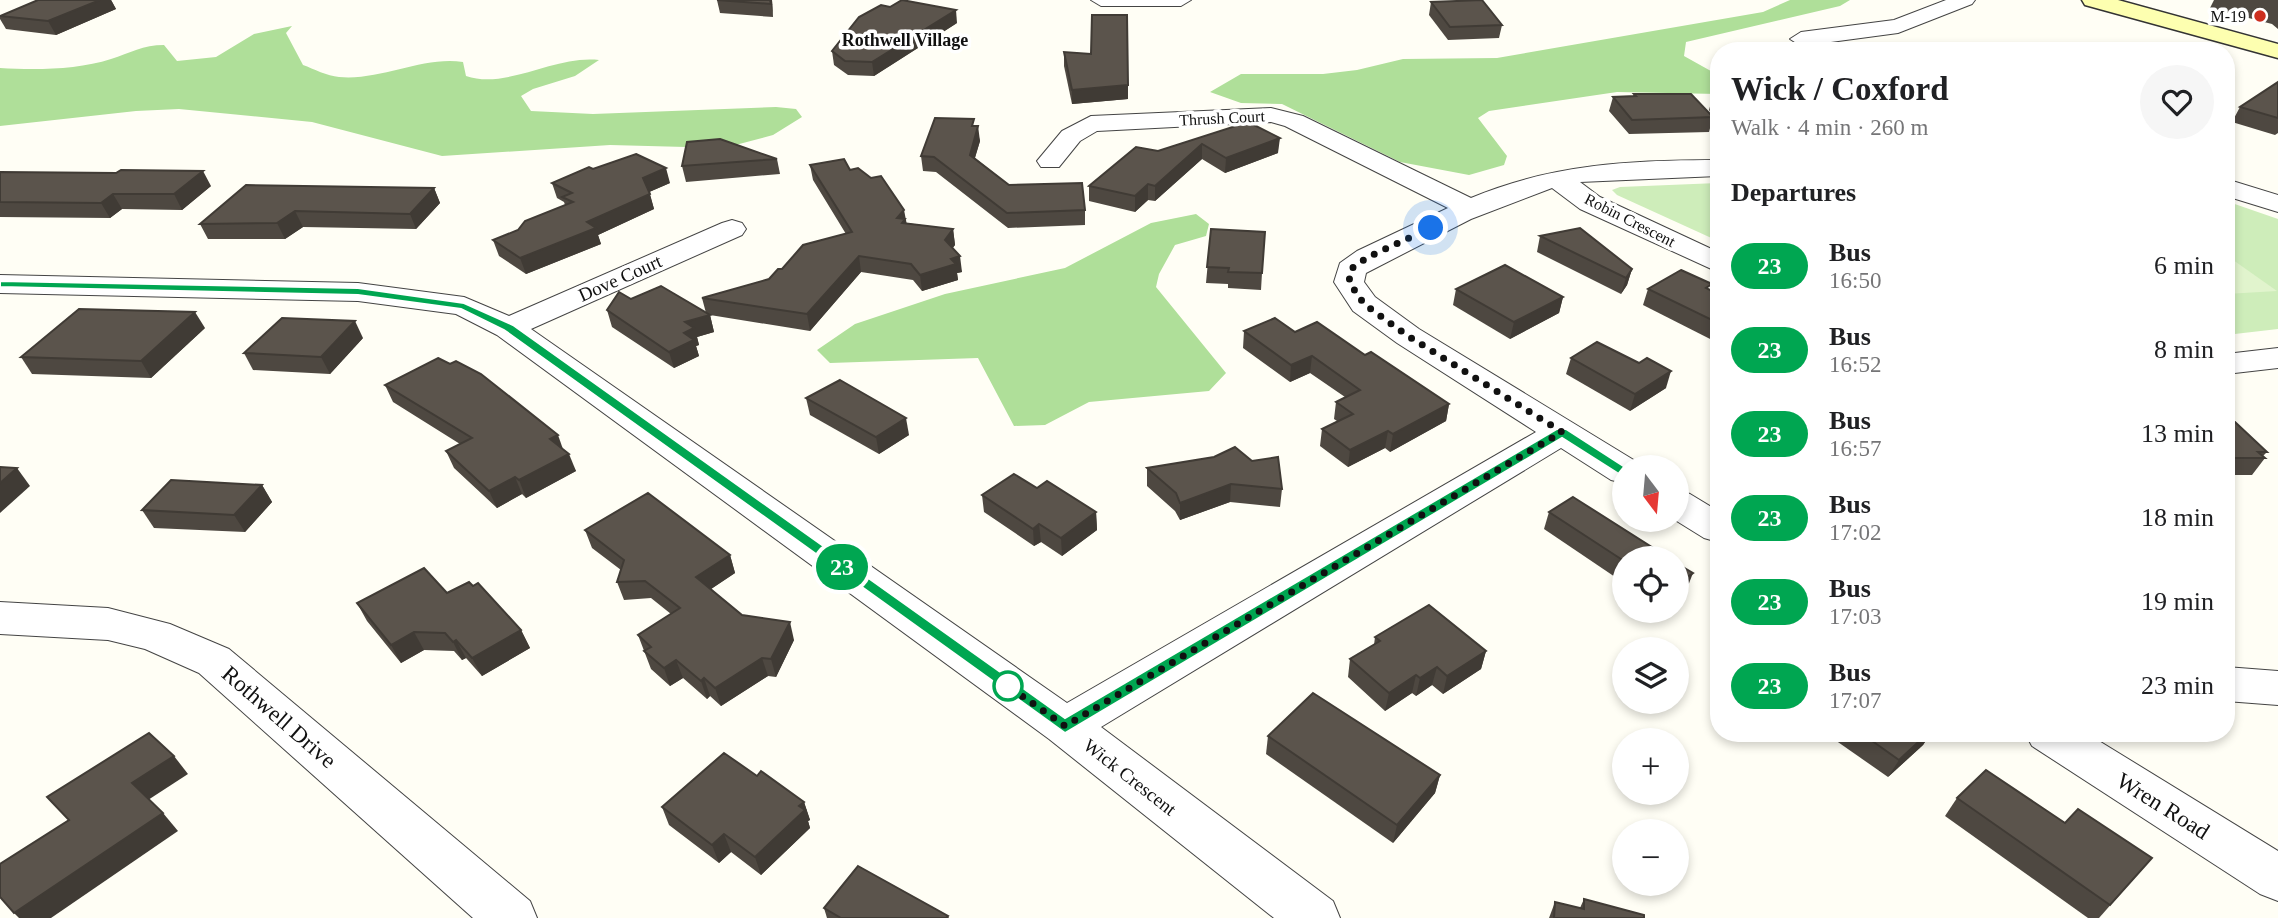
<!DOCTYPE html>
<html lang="en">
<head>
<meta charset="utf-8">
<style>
	:root { --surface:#fff; --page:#f6f6f6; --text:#202124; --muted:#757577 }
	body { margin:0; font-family:"Times New Roman",serif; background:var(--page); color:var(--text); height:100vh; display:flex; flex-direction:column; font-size:26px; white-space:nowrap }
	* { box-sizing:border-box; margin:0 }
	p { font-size:23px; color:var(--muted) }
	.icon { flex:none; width:38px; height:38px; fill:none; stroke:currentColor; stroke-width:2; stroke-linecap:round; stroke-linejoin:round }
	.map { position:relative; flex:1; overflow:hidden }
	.details { position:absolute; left:1710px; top:42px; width:525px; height:700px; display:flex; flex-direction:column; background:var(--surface); border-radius:28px; box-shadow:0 4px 10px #0003 }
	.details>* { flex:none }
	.badge { padding:0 14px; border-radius:23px; font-size:24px; line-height:46px }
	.needle { width:46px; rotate:164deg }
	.controls { position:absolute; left:1612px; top:455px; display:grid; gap:14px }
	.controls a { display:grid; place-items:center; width:77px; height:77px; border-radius:50%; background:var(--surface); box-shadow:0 4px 10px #0003; font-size:35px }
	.you { position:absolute; width:35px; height:35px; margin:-18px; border:5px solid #fff; border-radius:50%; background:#1a73e8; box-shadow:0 0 0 10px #1a73e833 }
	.map>.badge { position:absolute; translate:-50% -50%; box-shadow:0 0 0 4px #fff }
	h2 { padding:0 21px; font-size:26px; line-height:63px }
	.round { display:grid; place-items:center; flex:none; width:74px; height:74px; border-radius:37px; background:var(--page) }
	.headline { display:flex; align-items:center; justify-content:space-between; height:119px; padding:0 21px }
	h1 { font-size:33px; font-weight:700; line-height:52px }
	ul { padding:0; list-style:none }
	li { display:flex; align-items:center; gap:21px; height:84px; padding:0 21px }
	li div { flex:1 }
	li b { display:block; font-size:26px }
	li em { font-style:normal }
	li .badge { min-width:77px; font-weight:700; text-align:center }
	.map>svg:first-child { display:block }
</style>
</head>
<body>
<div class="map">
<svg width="2278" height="918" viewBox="0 0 2278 918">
	<rect width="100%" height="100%" fill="#fffef5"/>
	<g fill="#ceedba">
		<path d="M1718,183V241L1617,195L1612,190L1620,187Z"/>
		<path d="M2226,201L2278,219V329L2226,335Z"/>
	</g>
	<g fill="#afdf99">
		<path d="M1790,0H1850L1840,6L1686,42L1684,56L1718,75V94L1617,92L1489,111L1478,118L1507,156L1504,165L1469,175L1400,162L1282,104L1241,103L1210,92L1241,74H1323L1357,70L1403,59L1497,58L1763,12Z"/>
		<path d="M292,26L286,33L303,65C314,69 327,76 339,77C381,81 422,56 463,62L466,76C507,90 554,55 599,60L575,76L533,89L521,96L531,111L593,114L776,107L796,109L802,117L773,135L724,148L610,145L442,156L312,122L179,109L136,111L0,126V68C35,70 77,70 111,59C130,53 143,45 164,45L177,61L216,57L254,34Z"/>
		<path d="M1196,214L1209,224L1206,236L1175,245L1159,274L1156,287L1226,373L1209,391L1089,402L1045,425L1014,426L978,358L830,363L817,350L855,324L945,294L1065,268L1151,223Z"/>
	</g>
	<path fill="#e1f4cd" d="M2226,255L2277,291L2226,294Z"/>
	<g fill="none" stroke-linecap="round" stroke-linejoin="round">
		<defs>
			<g id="street">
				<path d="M1091,0H1191L1181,6H1101Z"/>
				<path d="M1946,0H1975L1972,4L1898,33L1801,46L1790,39L1801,32L1894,20Z"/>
				<path d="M1271,108L1303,116L1471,198C1551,164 1633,160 1718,160V176L1580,182L1600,197L1718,252V272L1580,209L1552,188L1471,219L1366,273L1364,282L1375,297L1419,329L1637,462L1640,467H1624V483L1611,480L1561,448L1101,727L1333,901L1340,918H1274L1049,739L497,335L456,314L358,301L0,293V275L358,283L464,297L509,316L722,223L732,220L742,223L746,229L742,235L531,329L1067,703L1536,432L1397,343L1353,311L1334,282L1340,263L1357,251L1448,208L1285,126L1271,122L1097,131L1080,141L1059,167H1041L1037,161L1062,131L1091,116Z"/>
				<path d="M2226,179L2278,195V212L2226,196Z"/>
				<path d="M2278,348V368L2226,374V354Z"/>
				<path d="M1676,490L1690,494L1718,511V542L1704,538L1675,520Z"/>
				<path d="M0,602L108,608L170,624L229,649L530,901L537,918H473L199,673L145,649L108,640L0,634Z"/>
				<path d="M2226,667L2278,671V705L2226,701Z"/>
				<path d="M2025,733H2086L2278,851V901L2260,894L2032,746Z"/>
			</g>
			<path id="secondary" d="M2082,0H2118L2278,44V58L2085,5Z"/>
		</defs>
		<use href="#street" stroke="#444" stroke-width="2"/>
		<use href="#secondary" stroke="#333" stroke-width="3"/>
		<use href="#street" fill="#fff" fill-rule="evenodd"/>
		<use href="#secondary" fill="#fdffb0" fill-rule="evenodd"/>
	</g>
	<g fill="#4e4841">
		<path d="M38,0H111L116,9L56,35L6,29L0,19V16Z"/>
		<path d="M717,0H772L773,17L720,13Z"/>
		<path d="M2214,0H2278V29L2272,24L2210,8Z"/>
		<path d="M1431,2L1502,25L1499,38L1448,40L1429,15Z"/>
		<path d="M957,23L874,76L848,75L834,65L832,51Z"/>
		<path d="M1064,52L1091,54L1128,99L1072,104L1064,66Z"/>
		<path d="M2278,82V133L2275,135L2232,122L2240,107Z"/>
		<path d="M1634,94L1713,117L1709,132L1629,134L1609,111L1613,97L1633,96Z"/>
		<path d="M1713,96H1718V125L1709,110Z"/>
		<path d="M1248,122L1278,153L1225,173L1202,159L1155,201L1148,200L1135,212L1089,201V186L1158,151Z"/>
		<path d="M975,126L980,141L975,158L1009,185L1085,210V225L1008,228L936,172L923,171L921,156Z"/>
		<path d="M777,159L780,174L686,182L682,166Z"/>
		<path d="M810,165L850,170L906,223L953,229L955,245L952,248L962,272L957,273L958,280L922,291L913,280L861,272L810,331L710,315L714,332L697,337L699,345L696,346L699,356L674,368L612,327L607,310L631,299L706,313L702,298L769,279L782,269L846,234L813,180Z"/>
		<path d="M593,169L670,183L649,192L654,209L598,235L601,244L526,274L499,256L493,240L518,230L565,205L564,202L557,198L552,183Z"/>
		<path d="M0,172L211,186L182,210L122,209L110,218L0,217Z"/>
		<path d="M434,188L440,203L416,229L303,227L285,239H208L200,224Z"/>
		<path d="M1211,229L1262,273L1261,290L1228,288V284L1206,283Z"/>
		<path d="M1540,236L1632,269L1627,285L1621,294L1537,252Z"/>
		<path d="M1456,289L1563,297L1559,313L1510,339L1453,305Z"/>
		<path d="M1648,289L1710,290L1718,294V343L1643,305Z"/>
		<path d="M205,328L151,378L32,374L21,357Z"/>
		<path d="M1244,331L1295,332L1365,355L1449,404L1446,421L1390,452L1385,448L1348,467L1320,446L1322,429L1337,421L1334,419L1336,402L1345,397L1310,373L1290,382L1243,348Z"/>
		<path d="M363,338L330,374L253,370L244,353Z"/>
		<path d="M1571,358L1666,388L1630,411L1566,374Z"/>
		<path d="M385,385L563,449L576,471L526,498L522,494L497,508L454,468L446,451L460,444L393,402Z"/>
		<path d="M806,398L909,435L879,454L810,415Z"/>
		<path d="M2226,422L2267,452L2263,456L2265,458L2252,475H2226Z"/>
		<path d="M1147,468L1282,489L1280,507L1230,502L1180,520L1175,511L1147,486Z"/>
		<path d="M262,485L272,502L245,532L154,528L142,510Z"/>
		<path d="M1037,488L1096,512L1097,530L1062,556L1041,542L1034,546L984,512L982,495Z"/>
		<path d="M1549,512L1624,558V583L1544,529Z"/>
		<path d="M585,530L730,555L735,573L711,589L742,615L794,640L776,677L768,676L721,706L710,696L707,699L683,678L670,686L651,669L638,635L671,614L651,598L624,600L617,582L621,570L592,548Z"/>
		<path d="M447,593L521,630L530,648L482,676L466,658L462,660L454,651L424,650L401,663L367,621L357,603Z"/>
		<path d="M1375,637L1486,651L1481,669L1443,694L1432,685L1416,696L1412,693L1385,711L1348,677L1350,659L1374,645Z"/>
		<path d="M1825,733H1931L1923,745L1888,777Z"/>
		<path d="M1268,736L1440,775L1435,793L1393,843L1266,754Z"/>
		<path d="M757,776L804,802L810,820L808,821L810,828L761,875L731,852L719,863L669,825L662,807Z"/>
		<path d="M1957,798L2065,823L2152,858L2099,918H2088L1945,816Z"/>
		<path d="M1584,899L1644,918H1549L1555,902L1580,908Z"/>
		<path d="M824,908L948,916L949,918H827Z"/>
	</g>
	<g fill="#403b35">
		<path d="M100,0H111L116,9L56,35L48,21Z"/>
		<path d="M770,0H772L773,17L771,4Z"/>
		<path d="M956,10L957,23L874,76L872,62Z"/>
		<path d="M1128,85V99L1072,104V90Z"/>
		<path d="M978,126L980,141L971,170L970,155Z"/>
		<path d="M1280,138L1278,153L1225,173L1226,158Z"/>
		<path d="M1202,144V159L1155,201V186Z"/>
		<path d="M666,168L670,183L647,193L643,178Z"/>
		<path d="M203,171L211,186L182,210L174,194Z"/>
		<path d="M1148,184V200L1135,212V196Z"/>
		<path d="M434,188L440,203L416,229L410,214Z"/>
		<path d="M113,194L122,209L110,218L101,203Z"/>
		<path d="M650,194L654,209L598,235L601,244L526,274L520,258L587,222Z"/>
		<path d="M904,210L907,225L897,218Z"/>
		<path d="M295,211L303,227L285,239L277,223Z"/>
		<path d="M953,229L955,245L947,256L945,240Z"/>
		<path d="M859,256L861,272L810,331L807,314Z"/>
		<path d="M960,256L962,272L957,273L958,280L922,291L920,275L951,259Z"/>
		<path d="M1632,269L1627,285L1621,294L1626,278Z"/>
		<path d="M1563,297L1559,313L1510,339L1514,322Z"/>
		<path d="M195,312L205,328L151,378L141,361Z"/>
		<path d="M710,315L714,332L697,337L699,345L696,346L699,356L674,368L669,352L684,333L685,322Z"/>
		<path d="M355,321L363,338L330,374L321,357Z"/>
		<path d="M1312,356L1310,373L1290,382L1291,365Z"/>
		<path d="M1671,371L1666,388L1630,411L1635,394Z"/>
		<path d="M1449,404L1446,421L1390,452L1393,434Z"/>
		<path d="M906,418L909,435L879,454L876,437Z"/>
		<path d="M1388,431L1385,448L1348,467L1350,450Z"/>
		<path d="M558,435L564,452L550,439Z"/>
		<path d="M569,454L576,471L526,498L519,480Z"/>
		<path d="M17,468L30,486L0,513V483Z"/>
		<path d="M515,477L522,494L497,508L489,491Z"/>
		<path d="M1231,484L1230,502L1180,520V503Z"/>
		<path d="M262,485L272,502L245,532L234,515Z"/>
		<path d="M1096,512L1097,530L1062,556L1061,538Z"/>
		<path d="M1039,524L1041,542L1034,546L1033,529Z"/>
		<path d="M730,555L735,573L702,595L696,577Z"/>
		<path d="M1693,573L1686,591L1676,598V585Z"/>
		<path d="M790,622L794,640L776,677L771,659Z"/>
		<path d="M521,630L530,648L482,676L472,658Z"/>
		<path d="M414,632L424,650L401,663L391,645Z"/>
		<path d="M456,640L466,658L462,660L453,642Z"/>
		<path d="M1486,651L1481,669L1443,694L1447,676Z"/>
		<path d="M762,658L768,676L721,706L715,688Z"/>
		<path d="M676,660L683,678L670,686L664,668Z"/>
		<path d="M1437,667L1432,685L1416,696L1420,678Z"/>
		<path d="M1416,675L1412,693L1385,711L1389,693Z"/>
		<path d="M704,678L710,696L707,699L701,681Z"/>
		<path d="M1928,733H1931L1923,745L1888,777L1899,760Z"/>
		<path d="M174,756L188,774L148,800L132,783Z"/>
		<path d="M1440,775L1435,793L1393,843L1397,825Z"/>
		<path d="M804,802L810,820L808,821L810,828L761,875L755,857Z"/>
		<path d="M163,813L178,831L51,918H19L14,913Z"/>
		<path d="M724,834L731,852L719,863L712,845Z"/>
	</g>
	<g fill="#5b544c" stroke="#403b35" stroke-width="2">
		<path d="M38,0H100L48,21L0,16Z"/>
		<path d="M717,0H770L771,4Z"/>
		<path d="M902,0L956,10L872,62L845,61L832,51L859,17L881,5L890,7Z"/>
		<path d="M1482,0L1502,25L1450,27L1431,2Z"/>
		<path d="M1092,15H1127L1128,85L1072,90L1064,52L1091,54Z"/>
		<path d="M2278,82V118L2240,107Z"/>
		<path d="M1634,94H1691L1713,117L1632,120L1613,97L1636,96Z"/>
		<path d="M1713,96H1718V104Z"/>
		<path d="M935,118L974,119L972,126H978L970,155L1009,185L1082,183L1085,210L1007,213L934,157L921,156Z"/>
		<path d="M1248,122L1280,138L1226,158L1202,144L1155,186L1148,184L1135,196L1089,186L1136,147L1158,151Z"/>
		<path d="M720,139L777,159L682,166L687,142Z"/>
		<path d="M636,154L666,168L643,178L650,194L587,222L596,228L520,258L493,240L518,230L525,221L573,202L562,197L572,193L552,183L589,167L593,169Z"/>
		<path d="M844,159L850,170L858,168L871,178L881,176L904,210L897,218L905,219L902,223L953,229L945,240L960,256L951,259L956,264L920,275L911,264L859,256L807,314L702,298L769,279L778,269H782L803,245L852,232L810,165Z"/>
		<path d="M121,170L203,171L174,194H113L101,203L0,202V172L116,173Z"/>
		<path d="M246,185L434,188L410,214L295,211L277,223L200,224Z"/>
		<path d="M1580,228L1632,269L1626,278L1540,236Z"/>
		<path d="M1211,229L1265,232L1262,273L1228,272L1229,268L1207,267Z"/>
		<path d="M1505,265L1563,297L1514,322L1456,289Z"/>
		<path d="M1681,270L1712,284L1706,288L1718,294V323L1648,289Z"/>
		<path d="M661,286L710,315L685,322L694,328L684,333L694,340L669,352L607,310L619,292L631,299Z"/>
		<path d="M79,309L195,312L141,361L21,357Z"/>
		<path d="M282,318L355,321L321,357L244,353Z"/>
		<path d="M1275,318L1295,332L1317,322L1365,355L1371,352L1449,404L1393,434L1388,431L1350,450L1322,429L1353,414L1336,402L1360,390L1312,356L1291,365L1244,331Z"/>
		<path d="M1597,342L1639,363L1647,358L1671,371L1635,394L1571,358Z"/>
		<path d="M438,358L450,364L456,361L481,374L558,435L550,439L569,454L519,480L515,477L489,491L446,451L472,438L385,385Z"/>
		<path d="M840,380L906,418L876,437L806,398Z"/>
		<path d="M2226,422H2235L2267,452H2258L2265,458H2226Z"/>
		<path d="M1235,447L1252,461L1278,457L1282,489L1231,484L1180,503L1176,493L1147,468L1214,457Z"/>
		<path d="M0,467L17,468L0,483Z"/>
		<path d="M1014,474L1037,488L1047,481L1096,512L1061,538L1039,524L1033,529L982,495Z"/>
		<path d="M171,480L262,485L234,515L142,510Z"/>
		<path d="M648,493L730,555L696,577L742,615L790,622L771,659L762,658L715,688L704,678L701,681L676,660L664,668L644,651L651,647L638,635L680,608L645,581L617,582L624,560L585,530Z"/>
		<path d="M1573,497L1669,558H1624V561L1549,512Z"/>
		<path d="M1676,563L1693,573L1676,585Z"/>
		<path d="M424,568L447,593L469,582L473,586L478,583L521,630L472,658L456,640L453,642L445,633L414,632L391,645L357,603Z"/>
		<path d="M1429,605L1486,651L1447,676L1437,667L1420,678L1416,675L1389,693L1350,659L1380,641L1375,637Z"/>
		<path d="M1313,693L1440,775L1397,825L1268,736Z"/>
		<path d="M149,733L174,756L132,783L163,813L14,913L0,897V864L69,820L47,797Z"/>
		<path d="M1861,733H1928L1899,760Z"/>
		<path d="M724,753L757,776L761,771L804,802L799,806L805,810L755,857L724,834L712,845L662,807Z"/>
		<path d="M1986,770L2065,823L2078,809L2152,858L2110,905L1957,798Z"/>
		<path d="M858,866L948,916L946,918H841L824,908Z"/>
		<path d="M1584,899L1644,915V918H1554L1555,902L1584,909Z"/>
	</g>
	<path fill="#00a651" stroke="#fff" stroke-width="2" d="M0,281L358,288L464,303L513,325L1065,718L1557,429H1566L1631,471L1629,474H1619L1562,438L1065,733L504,330L461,309L358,295L0,287Z"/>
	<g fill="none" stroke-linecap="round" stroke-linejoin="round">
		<path stroke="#111" stroke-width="7" stroke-dasharray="0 12.6" d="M1008,686L1005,684L1065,726L1562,432L1408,336L1364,304L1349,282L1351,269L1368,257L1431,228"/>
	</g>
	<circle fill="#cc2e1e" stroke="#fff" stroke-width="2.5" cx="2260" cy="16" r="7"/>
	<circle fill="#fff" stroke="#00a651" stroke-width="3.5" cx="1008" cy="686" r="14"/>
	<g text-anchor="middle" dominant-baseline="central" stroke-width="7" stroke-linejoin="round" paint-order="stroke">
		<g font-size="16" fill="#111" stroke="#fff" text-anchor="end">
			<text x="2246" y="16">M-19</text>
		</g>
		<g font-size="16" fill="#111" stroke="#fff">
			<text transform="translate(1222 118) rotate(-3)">Thrush Court</text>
			<text transform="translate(1630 220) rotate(27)">Robin Crescent</text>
		</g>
		<g font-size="18" font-weight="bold" fill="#111" stroke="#fff">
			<text x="905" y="40">Rothwell Village</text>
		</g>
		<g font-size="19" fill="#111" stroke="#fff">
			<text transform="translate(620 278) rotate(-24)">Dove Court</text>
			<text transform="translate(1130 777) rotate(38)">Wick Crescent</text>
		</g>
		<g font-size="23" fill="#111" stroke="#fff">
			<text transform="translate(279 717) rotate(41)">Rothwell Drive</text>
			<text transform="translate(2163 806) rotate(32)">Wren Road</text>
		</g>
	</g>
</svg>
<div class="controls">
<a><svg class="needle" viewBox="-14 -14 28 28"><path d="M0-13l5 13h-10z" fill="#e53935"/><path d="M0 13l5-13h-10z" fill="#757577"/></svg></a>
<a><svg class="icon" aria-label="locate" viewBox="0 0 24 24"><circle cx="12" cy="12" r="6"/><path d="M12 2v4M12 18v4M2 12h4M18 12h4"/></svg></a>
<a><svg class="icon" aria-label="layers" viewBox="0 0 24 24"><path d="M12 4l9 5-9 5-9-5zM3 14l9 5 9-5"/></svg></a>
<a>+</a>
<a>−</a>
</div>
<div class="you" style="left:1431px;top:228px"></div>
<b class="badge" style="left:842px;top:567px;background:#00a651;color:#fff">23</b>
<section class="details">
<div class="headline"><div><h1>Wick / Coxford</h1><p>Walk · 4 min · 260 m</p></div><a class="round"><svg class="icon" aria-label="heart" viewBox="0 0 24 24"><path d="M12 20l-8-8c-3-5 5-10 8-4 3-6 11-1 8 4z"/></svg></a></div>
<h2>Departures</h2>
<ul>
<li><span class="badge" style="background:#00a651;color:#fff">23</span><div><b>Bus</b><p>16:50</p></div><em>6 min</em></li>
<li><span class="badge" style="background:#00a651;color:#fff">23</span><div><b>Bus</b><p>16:52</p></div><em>8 min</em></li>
<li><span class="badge" style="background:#00a651;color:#fff">23</span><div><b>Bus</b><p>16:57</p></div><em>13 min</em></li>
<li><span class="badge" style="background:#00a651;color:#fff">23</span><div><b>Bus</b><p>17:02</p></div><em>18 min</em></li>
<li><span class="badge" style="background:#00a651;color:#fff">23</span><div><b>Bus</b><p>17:03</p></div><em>19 min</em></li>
<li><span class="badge" style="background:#00a651;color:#fff">23</span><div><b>Bus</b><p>17:07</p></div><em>23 min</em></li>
</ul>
</section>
</div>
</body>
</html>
